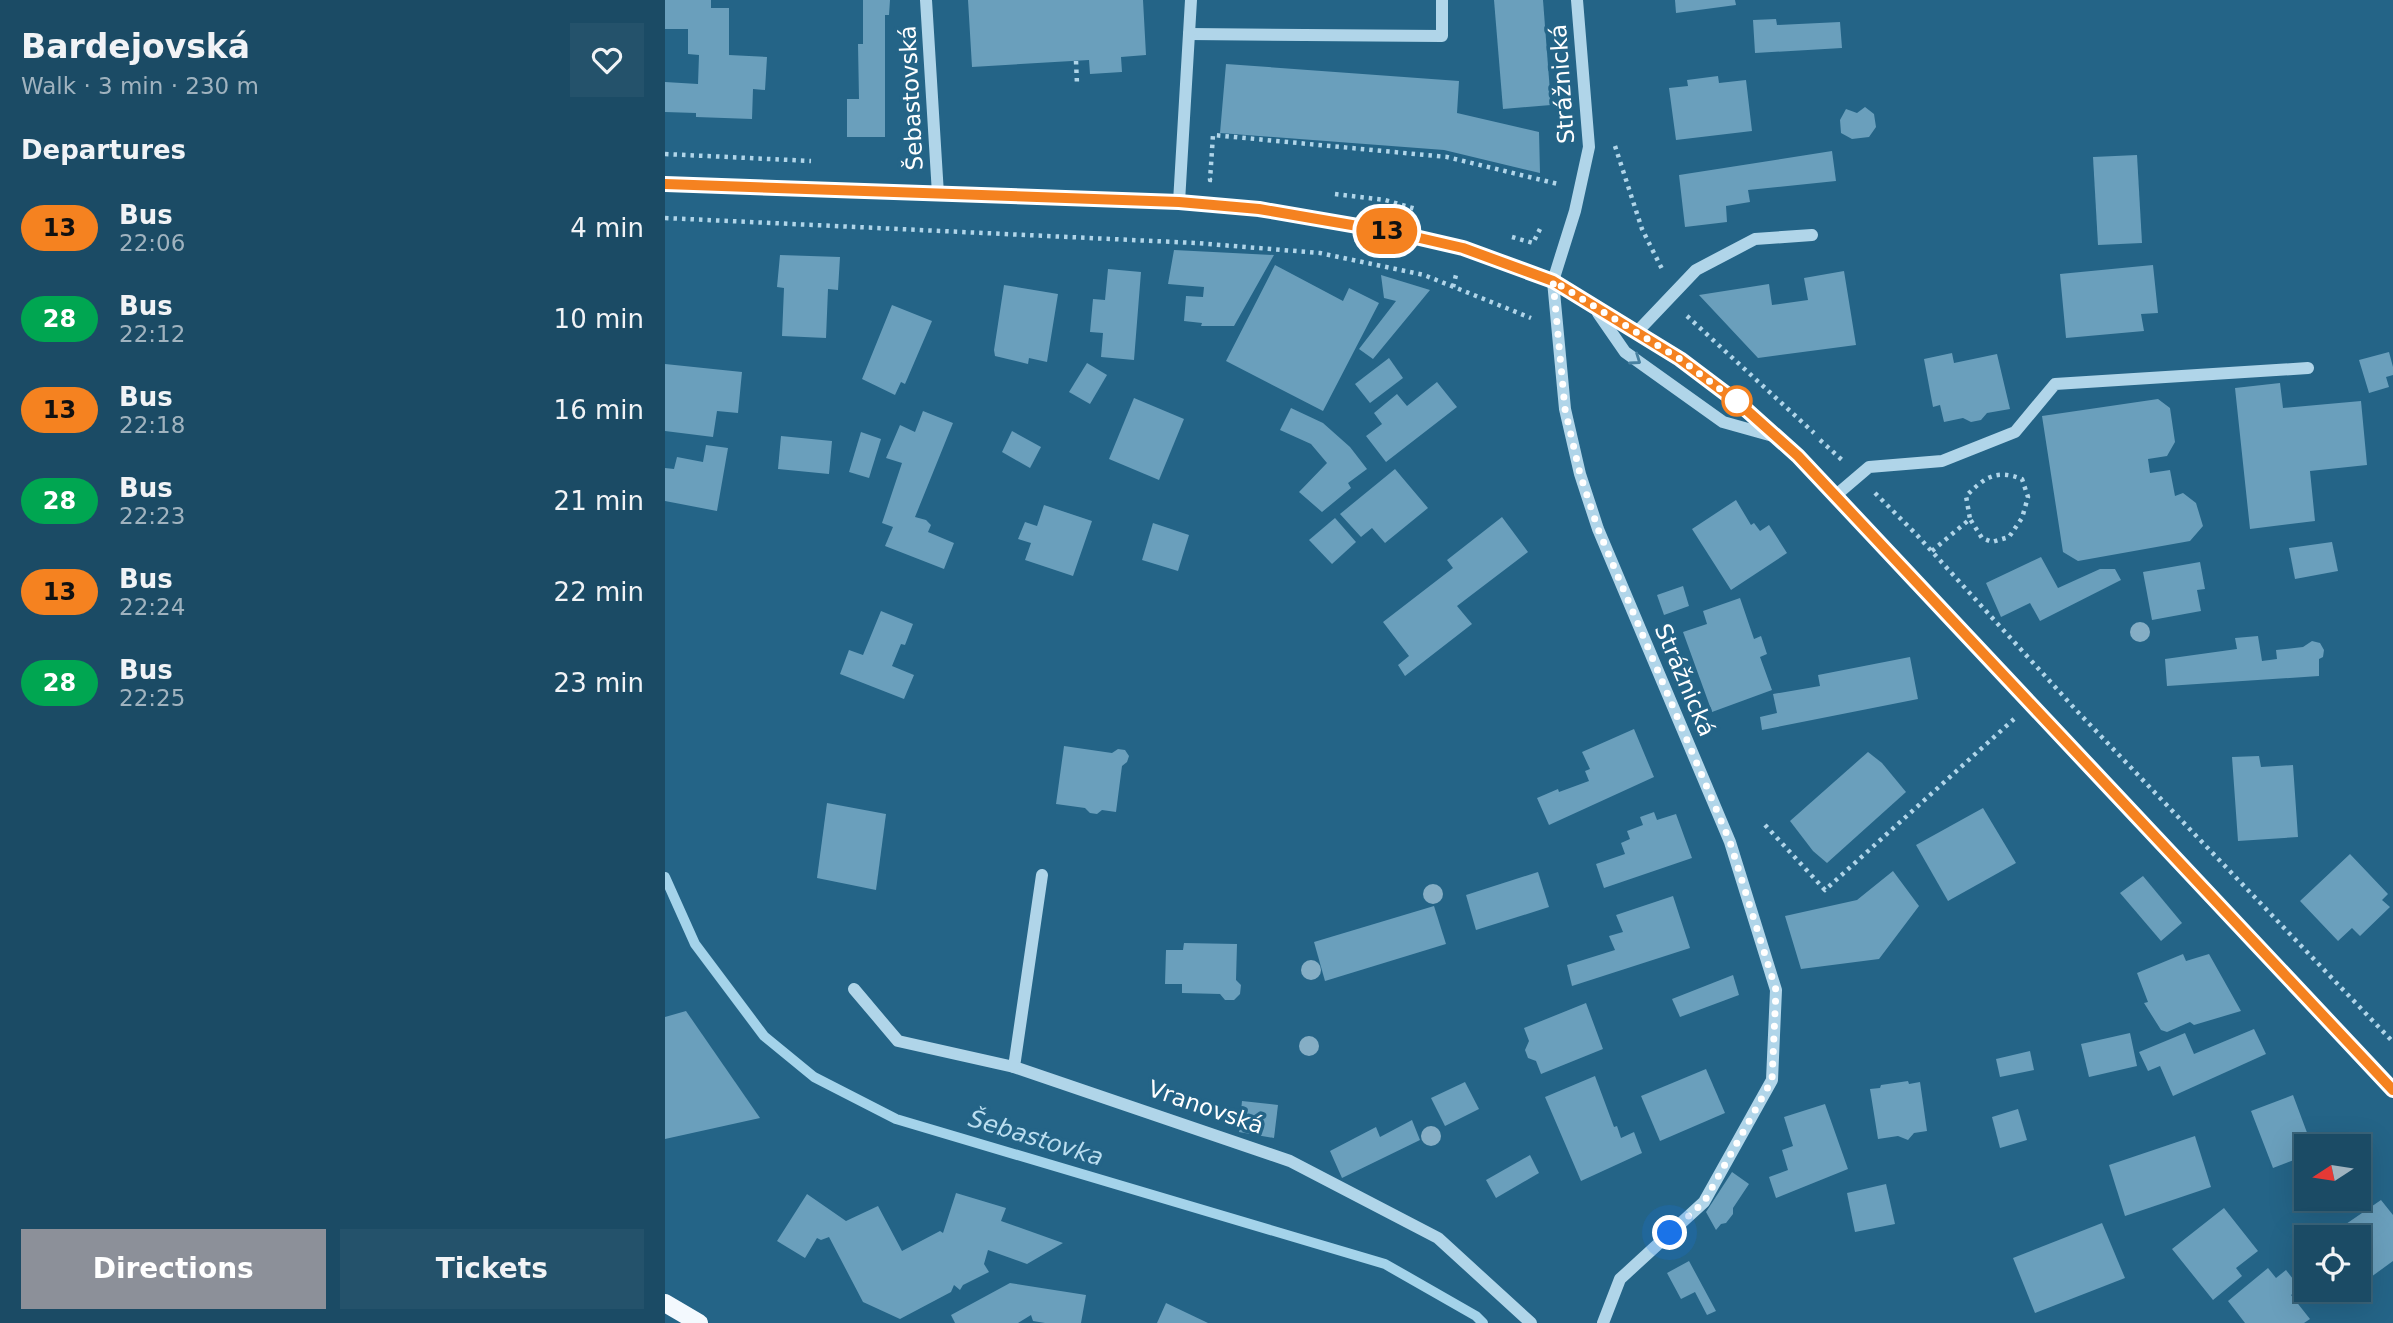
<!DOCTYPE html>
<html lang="en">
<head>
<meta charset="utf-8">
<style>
	:root { --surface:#1b4b65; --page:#24526b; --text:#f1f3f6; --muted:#a0b3bf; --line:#396379; --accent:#8c9099 }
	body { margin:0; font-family:"DejaVu Sans",sans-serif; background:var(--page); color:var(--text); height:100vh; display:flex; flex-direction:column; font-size:26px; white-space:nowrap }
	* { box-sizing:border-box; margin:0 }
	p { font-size:23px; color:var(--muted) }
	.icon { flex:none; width:38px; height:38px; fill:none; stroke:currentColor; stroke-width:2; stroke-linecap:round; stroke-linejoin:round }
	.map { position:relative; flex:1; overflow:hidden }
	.side { display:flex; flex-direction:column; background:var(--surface); width:665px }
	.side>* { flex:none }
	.badge { padding:0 14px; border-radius:23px; font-size:24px; line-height:46px }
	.needle { width:46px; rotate:258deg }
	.tools { position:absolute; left:1629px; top:1134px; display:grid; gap:14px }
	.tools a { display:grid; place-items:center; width:77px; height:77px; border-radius:0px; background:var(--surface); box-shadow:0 7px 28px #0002,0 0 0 2px var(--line); font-size:35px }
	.you { position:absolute; width:35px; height:35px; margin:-18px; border:5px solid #fff; border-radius:50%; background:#1a73e8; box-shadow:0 0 0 10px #1a73e833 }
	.map>.badge { position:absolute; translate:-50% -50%; box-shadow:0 0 0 4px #fff }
	h2 { padding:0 21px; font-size:26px; line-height:63px }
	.round { display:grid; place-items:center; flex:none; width:74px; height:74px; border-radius:0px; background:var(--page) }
	.head { display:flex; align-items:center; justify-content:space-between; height:119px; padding:0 21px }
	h1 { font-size:33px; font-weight:700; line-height:52px }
	.cta { display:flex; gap:14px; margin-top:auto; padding:14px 21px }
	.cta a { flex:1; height:80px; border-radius:0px; background:var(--accent); color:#fff; font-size:28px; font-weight:700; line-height:80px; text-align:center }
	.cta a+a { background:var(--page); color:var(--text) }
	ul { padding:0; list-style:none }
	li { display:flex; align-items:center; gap:21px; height:91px; padding:0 21px }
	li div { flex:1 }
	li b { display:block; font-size:26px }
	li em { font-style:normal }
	li .badge { min-width:77px; font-weight:700; text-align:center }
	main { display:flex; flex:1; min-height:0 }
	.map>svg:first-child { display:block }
</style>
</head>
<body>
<main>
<section class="side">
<div class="head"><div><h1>Bardejovská</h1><p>Walk · 3 min · 230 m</p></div><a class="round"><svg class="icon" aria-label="heart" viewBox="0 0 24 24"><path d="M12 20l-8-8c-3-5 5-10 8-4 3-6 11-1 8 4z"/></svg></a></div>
<h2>Departures</h2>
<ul>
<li><span class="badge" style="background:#f58220;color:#111">13</span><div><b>Bus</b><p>22:06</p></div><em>4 min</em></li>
<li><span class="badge" style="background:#00a651;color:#fff">28</span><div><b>Bus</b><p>22:12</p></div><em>10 min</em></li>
<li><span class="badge" style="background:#f58220;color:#111">13</span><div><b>Bus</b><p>22:18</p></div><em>16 min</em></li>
<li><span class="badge" style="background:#00a651;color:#fff">28</span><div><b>Bus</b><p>22:23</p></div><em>21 min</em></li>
<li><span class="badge" style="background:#f58220;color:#111">13</span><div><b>Bus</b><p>22:24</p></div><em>22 min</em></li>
<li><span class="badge" style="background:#00a651;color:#fff">28</span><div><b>Bus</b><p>22:25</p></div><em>23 min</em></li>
</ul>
<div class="cta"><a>Directions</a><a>Tickets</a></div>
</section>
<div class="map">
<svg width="1728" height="1323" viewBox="0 0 1728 1323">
	<rect width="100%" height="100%" fill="#246487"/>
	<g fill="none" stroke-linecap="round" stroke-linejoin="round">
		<path stroke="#a4d3ea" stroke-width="10" d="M0,877L30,944L99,1036L149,1077L231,1119L720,1264L811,1316L818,1323"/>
	</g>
	<g fill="#6a9fbc">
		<path d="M0,0H46V8H64V55L102,57L100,90L88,89L87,119L31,117V113L0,112V82L33,84L34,55L23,54V29H0Z"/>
		<path d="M198,0H225L224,15H220V137H182V99H194L193,44H198Z"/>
		<path d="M303,0H478L481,55L456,57L457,72L425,74L424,60L307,67Z"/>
		<path d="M829,0H878L886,105L838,109Z"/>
		<path d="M1010,0H1070L1071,5L1011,13Z"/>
		<path d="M1111,19L1112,25L1175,22L1177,48L1090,53L1088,20Z"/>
		<path d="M561,64L794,81L792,113L874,132L875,173L779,150L555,133Z"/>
		<path d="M1053,76L1054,83L1081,80L1087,131L1011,140L1004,88L1023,86L1022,80Z"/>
		<path d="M1200,107L1209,114L1211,127L1204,137L1187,139L1176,133L1175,120L1181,109L1192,113Z"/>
		<path d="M1167,151L1171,181L1083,190L1085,202L1061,206L1062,222L1020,227L1014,175Z"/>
		<path d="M1472,155L1477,243L1433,245L1428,157Z"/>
		<path d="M509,250L609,255L569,326H536L537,323L519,321L521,296L538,297L539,287L503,284Z"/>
		<path d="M115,255L175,257L173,290L163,289L161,338L117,336L119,288L112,287Z"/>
		<path d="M610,265L678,301L684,288L714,303L658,411L561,361Z"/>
		<path d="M1488,265L1493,313L1476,314L1479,331L1401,338L1395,274Z"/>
		<path d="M443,269L476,272L469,360L436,357L438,333L425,332L428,299L440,300Z"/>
		<path d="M1179,271L1191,345L1093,358L1034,295L1104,284L1107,305L1143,300L1139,278Z"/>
		<path d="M716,275L765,290L708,359L694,349L731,301L719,298Z"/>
		<path d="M339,285L393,294L382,362L364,358L363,364L330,356L329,350Z"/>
		<path d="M227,305L267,321L240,384L236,382L230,395L197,379Z"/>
		<path d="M1724,352L1728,367V375L1721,377L1724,387L1704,393L1694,360Z"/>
		<path d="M1287,353L1289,363L1332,354L1345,409L1322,413L1316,420L1306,422L1298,418L1279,422L1275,405L1268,407L1259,359Z"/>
		<path d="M724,358L738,378L705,403L690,384Z"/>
		<path d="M422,363L442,375L425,404L404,392Z"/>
		<path d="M0,364L77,372L73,413L52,411L48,437L0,431Z"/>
		<path d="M772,382L792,407L721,462L701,436L717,424L709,413L732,394L742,406Z"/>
		<path d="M1615,383L1618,408L1696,401L1702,465L1645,471L1650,521L1585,529L1570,388Z"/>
		<path d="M469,398L519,419L494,480L444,459Z"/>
		<path d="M1493,399L1505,408L1510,442L1502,456L1483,459L1485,473L1505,470L1510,496L1518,493L1531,503L1538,526L1525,541L1413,561L1398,552L1377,416Z"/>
		<path d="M626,408L658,423L685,447L702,469L683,483L686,488L657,512L634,492L662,463L646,444L615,430Z"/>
		<path d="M258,411L288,423L250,517L261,520L266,525L263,532L289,543L279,569L220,546L228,527L217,523L237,463L221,458L235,425L250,432Z"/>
		<path d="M347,431L376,447L365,468L337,452Z"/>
		<path d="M196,432L216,439L204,478L184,472Z"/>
		<path d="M116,436L167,441L164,474L113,469Z"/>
		<path d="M41,445L63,448L52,511L0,501V468L9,469L12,457L38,462Z"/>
		<path d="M730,469L763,508L720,543L707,528L696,537L675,514Z"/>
		<path d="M1071,500L1086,525L1089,523L1095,531L1104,525L1122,553L1066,590L1027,529Z"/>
		<path d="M379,505L427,521L408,576L360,560L366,543L353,539L360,522L372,526Z"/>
		<path d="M837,517L863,552L792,606L807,624L740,676L733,665L744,656L718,622L788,568L782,560Z"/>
		<path d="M670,518L691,542L667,564L644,540Z"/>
		<path d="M488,523L524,535L513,571L477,560Z"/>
		<path d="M1667,542L1673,571L1630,579L1624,548Z"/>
		<path d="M1376,557L1393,588L1435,569H1450L1456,580L1375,621L1365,603L1336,617L1321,583Z"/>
		<path d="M1535,562L1540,589L1532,590L1536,611L1487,620L1478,572Z"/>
		<path d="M1018,586L1024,606L999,615L992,595Z"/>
		<path d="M1075,598L1089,639L1096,636L1102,654L1095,657L1107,690L1047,712L1018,632L1042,624L1038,611Z"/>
		<path d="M216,611L248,624L240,645L236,644L227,666L249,675L239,699L175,674L184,650L198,655Z"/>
		<path d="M1593,636L1597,661L1612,659L1611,650L1638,647L1647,641L1655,643L1659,650L1658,657L1654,659V676L1502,686L1500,659L1572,649L1570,638Z"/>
		<path d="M1245,657L1253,699L1097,730L1095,717L1112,713L1108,694L1155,686L1153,675Z"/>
		<path d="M969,729L989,777L884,825L872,798L893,789L894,792L924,781L920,771L925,769L917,752Z"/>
		<path d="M399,746L447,753L453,749L460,750L464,756L462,762L457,766L451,812L437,810L432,814L425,813L420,808L391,804Z"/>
		<path d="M1203,752L1217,763L1241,792L1162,863L1148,851L1125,821Z"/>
		<path d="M1594,756L1596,767L1628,765L1633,837L1573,841L1567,757Z"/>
		<path d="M162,803L221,814L211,890L152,878Z"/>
		<path d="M1318,808L1351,863L1283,901L1251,845Z"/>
		<path d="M989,812L992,820L1011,814L1027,858L939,888L931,864L960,854L956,843L965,839L962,831L978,825L975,817Z"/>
		<path d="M1685,854L1723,894L1717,900L1725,907L1695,936L1687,928L1673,941L1635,901Z"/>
		<path d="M1228,871L1254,906L1214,959L1136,969L1120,916L1192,900Z"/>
		<path d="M873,872L884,907L811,930L801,895Z"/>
		<path d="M1478,876L1517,923L1496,941L1455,893Z"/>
		<path d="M1008,896L1025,948L907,986L902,965L950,950L944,936L958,932L951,915Z"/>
		<path d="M769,906L781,944L660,981L649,942Z"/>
		<path d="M519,943L572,944L571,980L576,985L575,994L569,1000H560L555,994L517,993V984H500L501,950H518Z"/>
		<path d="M1518,954L1521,961L1544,954L1576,1011L1529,1025L1525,1022L1502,1032L1496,1030L1479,1003L1483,1002L1472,973Z"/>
		<path d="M1068,975L1074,995L1015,1017L1007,999Z"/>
		<path d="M921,1003L938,1049L876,1074L871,1061L863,1058L860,1050L864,1041L859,1028Z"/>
		<path d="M21,1011L95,1118L0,1139V1017Z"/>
		<path d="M1589,1029L1601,1054L1508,1096L1495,1066L1483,1071L1474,1052L1520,1033L1529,1054Z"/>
		<path d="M1465,1033L1472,1066L1424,1077L1416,1044Z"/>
		<path d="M1365,1051L1369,1070L1335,1077L1331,1059Z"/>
		<path d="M1041,1069L1060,1113L995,1141L976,1096Z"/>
		<path d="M930,1076L949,1127L952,1126L956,1138L969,1132L977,1153L916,1181L880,1097Z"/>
		<path d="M1243,1081L1244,1084L1255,1082L1262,1131L1249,1133L1243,1140L1233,1136L1213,1139L1205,1089L1215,1088L1216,1085Z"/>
		<path d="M800,1082L814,1109L780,1126L766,1098Z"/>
		<path d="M1628,1095L1647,1146H1642V1155L1608,1168L1586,1111Z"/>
		<path d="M577,1101L613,1105L609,1138L574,1132Z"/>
		<path d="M1160,1104L1183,1169L1111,1198L1104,1177L1123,1170L1117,1150L1128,1146L1119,1117Z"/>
		<path d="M1353,1109L1362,1140L1335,1148L1327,1117Z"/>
		<path d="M747,1120L755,1140L677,1178L665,1151L711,1127L715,1137Z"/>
		<path d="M1530,1136L1546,1187L1460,1216L1444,1165Z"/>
		<path d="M865,1155L874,1173L831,1198L821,1180Z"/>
		<path d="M1067,1172L1084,1184L1068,1208V1214L1061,1223L1056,1224L1051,1230L1041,1212Z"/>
		<path d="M1221,1184L1230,1224L1190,1232L1182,1193Z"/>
		<path d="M291,1193L341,1208L336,1221L398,1243L362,1264L323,1250L319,1264L324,1272L298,1285L295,1290L289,1285L286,1292L235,1319L198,1302L164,1237L156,1240L152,1238L140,1258L112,1241L142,1194L181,1221L213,1206L237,1251L275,1231L278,1233Z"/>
		<path d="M1716,1200L1728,1215V1261L1695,1285L1694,1237H1662Z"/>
		<path d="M1559,1208L1593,1251L1571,1268L1577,1276L1548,1300L1507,1249Z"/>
		<path d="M1437,1223L1460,1278L1370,1313L1348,1258Z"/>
		<path d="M1024,1261L1051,1311L1042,1315L1030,1292L1016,1299L1002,1273Z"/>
		<path d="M1603,1268L1611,1278L1621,1270L1635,1288L1626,1295L1645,1319L1639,1323H1580L1563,1301Z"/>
		<path d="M345,1283L421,1295L416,1323H380L368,1321L366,1315L353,1323H290L286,1315Z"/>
		<path d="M501,1303L543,1323H492Z"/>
	</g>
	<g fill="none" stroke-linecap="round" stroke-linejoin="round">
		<g stroke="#b0d5e9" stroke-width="4.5" stroke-dasharray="3.5 5" stroke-linecap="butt">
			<path d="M411,61L412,84"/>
			<path d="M950,146L977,229L998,271"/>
			<path d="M0,154L146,161"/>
			<path d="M547,180H545L548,135L782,157L893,184"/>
			<path d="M670,194L720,200L751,209"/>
			<path d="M0,218L531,243L655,253L759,275L866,318"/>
			<path d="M847,237L868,243L876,227"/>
			<path d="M788,287L792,271"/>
			<path d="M1022,316L1149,433"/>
			<path d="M1155,440L1177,460"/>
			<path d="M1210,493L1251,534L1411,710L1728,1042"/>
			<path d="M1267,551L1305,519L1301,496C1320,477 1331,469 1357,479L1363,497L1357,518L1344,537L1327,542L1317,538L1305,519"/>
			<path d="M1100,825L1160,890L1349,719"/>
		</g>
		<g stroke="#b0d5e9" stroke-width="12">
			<path d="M261,0L273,194"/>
			<path d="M912,0L924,147L910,211L888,281L900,409L915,474L933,529L1065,842L1111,990L1107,1080L1039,1202L955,1279L938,1323"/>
			<path d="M524,34L777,36V0"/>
			<path d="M0,184L514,202L594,209L734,233L798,248L888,281L1015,359L1076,405L1133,456L1728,1090"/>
			<path d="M514,202L526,0"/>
			<path d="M933,313L960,352L1058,422L1108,436"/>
			<path d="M971,333L1031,270L1090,239L1147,235"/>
			<path d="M1170,496L1204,467L1277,461L1350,432L1390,384L1643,368"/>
			<path d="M377,875L349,1067L625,1161L773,1238L866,1323"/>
			<path d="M189,989L233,1041L349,1067"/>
		</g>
		<path stroke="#f3f9fe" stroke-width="18" d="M0,1303L34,1323"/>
	</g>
	<g fill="#85aec5">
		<circle cx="1475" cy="632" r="10"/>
		<circle cx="768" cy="894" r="10"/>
		<circle cx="646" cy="970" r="10"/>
		<circle cx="644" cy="1046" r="10"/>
		<circle cx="766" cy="1136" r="10"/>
	</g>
	<defs><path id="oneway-chevron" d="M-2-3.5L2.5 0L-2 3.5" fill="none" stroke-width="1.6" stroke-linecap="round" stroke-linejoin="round" transform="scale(1.75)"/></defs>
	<use stroke="#4780a0" href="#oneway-chevron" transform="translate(971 360) rotate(35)"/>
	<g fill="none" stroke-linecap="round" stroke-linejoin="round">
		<defs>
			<path id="line" d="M0,184L514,202L594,209L733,233L798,248L888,281L1015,359L1076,405L1133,456L1728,1090"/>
		</defs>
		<use href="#line" stroke="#fff" stroke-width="16"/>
		<use href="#line" stroke="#f58220" stroke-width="10"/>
		<path stroke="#fff" stroke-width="7" stroke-dasharray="0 12.6" d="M1005,1233L1039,1202L1107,1080L1111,990L1065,842L933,529L915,474L900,409L888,281L1015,359L1076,405L1072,401"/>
	</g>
	<circle fill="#fff" stroke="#f58220" stroke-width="3.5" cx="1072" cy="401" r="14"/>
	<g text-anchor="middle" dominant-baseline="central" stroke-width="7" stroke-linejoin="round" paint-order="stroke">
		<g font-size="23" fill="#fff" stroke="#246487">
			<text transform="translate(897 84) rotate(-94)">Strážnická</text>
			<text transform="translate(246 98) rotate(-93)">Šebastovská</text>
			<text transform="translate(1020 680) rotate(67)">Strážnická</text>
			<text transform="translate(541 1107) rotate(19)">Vranovská</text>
		</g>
		<g font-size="24" font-style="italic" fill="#bbdef0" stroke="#246487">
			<text transform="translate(371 1138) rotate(17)">Šebastovka</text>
		</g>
	</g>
</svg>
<div class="tools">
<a><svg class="needle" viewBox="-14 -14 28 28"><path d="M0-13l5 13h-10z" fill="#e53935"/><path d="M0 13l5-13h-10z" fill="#a0b3bf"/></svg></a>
<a><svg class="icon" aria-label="locate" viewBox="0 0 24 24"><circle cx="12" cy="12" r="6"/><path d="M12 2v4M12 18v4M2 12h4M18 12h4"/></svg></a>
</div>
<div class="you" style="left:1005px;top:1233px"></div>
<b class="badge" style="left:722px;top:231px;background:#f58220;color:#111">13</b>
</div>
</main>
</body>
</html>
